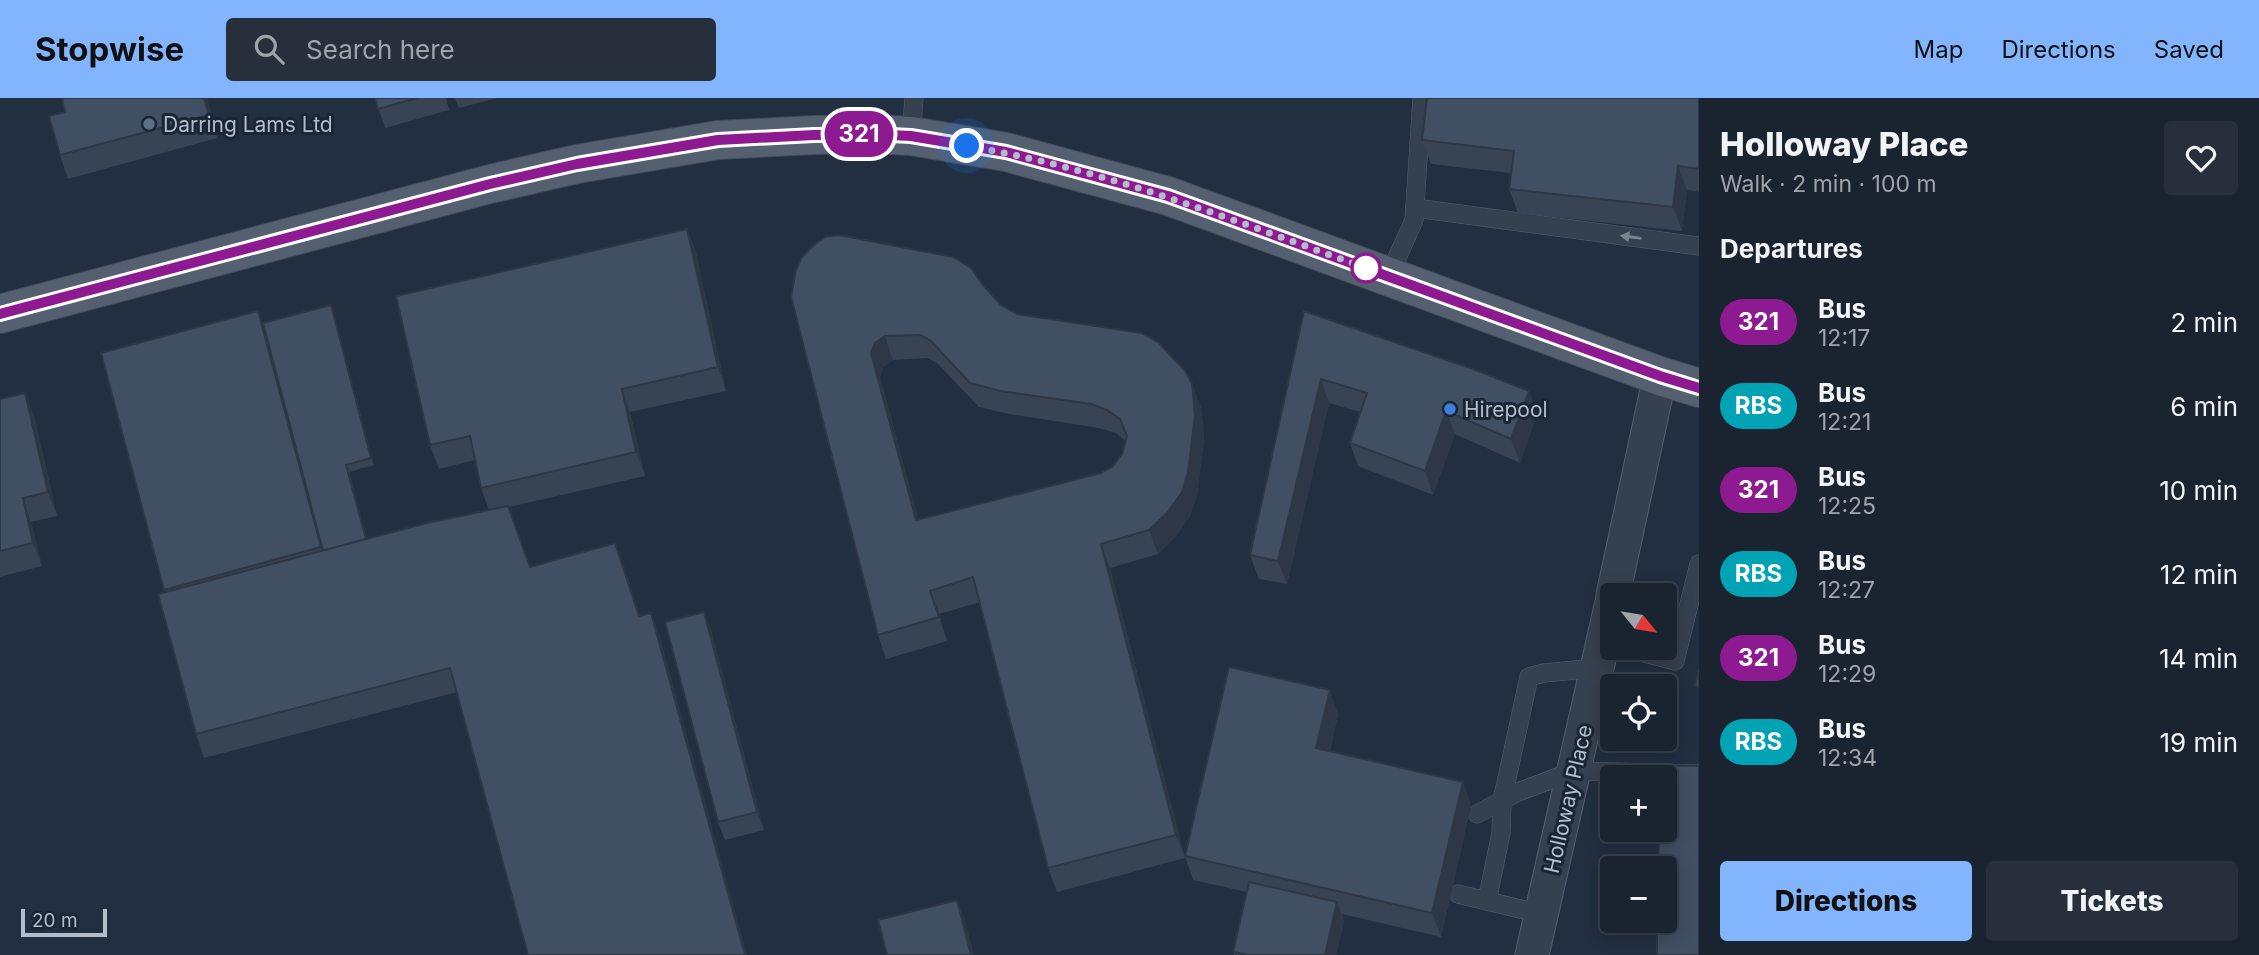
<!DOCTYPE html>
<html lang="en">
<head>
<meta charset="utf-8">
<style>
	:root { --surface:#1a2330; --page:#272f3c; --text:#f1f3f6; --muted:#9fa4ab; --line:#38404c; --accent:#83b5ff }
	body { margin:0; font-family:Inter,sans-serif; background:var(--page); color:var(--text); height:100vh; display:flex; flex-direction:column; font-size:26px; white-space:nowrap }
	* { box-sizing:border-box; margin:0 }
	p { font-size:23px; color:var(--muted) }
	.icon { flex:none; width:38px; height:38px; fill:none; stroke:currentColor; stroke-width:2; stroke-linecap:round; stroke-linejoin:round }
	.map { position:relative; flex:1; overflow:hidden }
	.side { display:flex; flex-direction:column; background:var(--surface); width:560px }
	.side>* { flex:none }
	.badge { padding:0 14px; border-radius:23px; font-size:24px; line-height:46px }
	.needle { width:46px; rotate:120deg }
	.fabs { position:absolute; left:1600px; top:485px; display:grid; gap:14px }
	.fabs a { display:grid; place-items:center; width:77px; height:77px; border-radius:7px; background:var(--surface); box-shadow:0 4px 18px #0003,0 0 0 2px var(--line); font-size:35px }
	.scale { position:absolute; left:21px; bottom:18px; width:86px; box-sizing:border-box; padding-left:7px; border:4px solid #b2bcca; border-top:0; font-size:19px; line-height:24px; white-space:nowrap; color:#b2bcca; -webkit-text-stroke:5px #1b2634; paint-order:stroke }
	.you { position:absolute; width:35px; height:35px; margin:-18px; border:5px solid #fff; border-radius:50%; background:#1a73e8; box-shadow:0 0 0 10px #1a73e833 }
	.map>.badge { position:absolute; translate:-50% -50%; box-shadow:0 0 0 4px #fff }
	h2 { padding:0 21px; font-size:26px; line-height:63px }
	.round { display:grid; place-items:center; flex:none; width:74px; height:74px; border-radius:7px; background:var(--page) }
	.headline { display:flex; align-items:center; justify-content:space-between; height:119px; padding:0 21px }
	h1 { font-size:33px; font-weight:800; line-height:52px }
	.cta { display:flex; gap:14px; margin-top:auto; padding:14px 21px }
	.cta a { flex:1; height:80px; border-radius:7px; background:var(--accent); color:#111; font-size:28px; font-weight:800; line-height:80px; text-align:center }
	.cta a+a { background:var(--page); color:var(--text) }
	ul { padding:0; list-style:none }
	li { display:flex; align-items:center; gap:21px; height:84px; padding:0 21px }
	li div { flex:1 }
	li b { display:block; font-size:26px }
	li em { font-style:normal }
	li .badge { min-width:77px; font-weight:700; text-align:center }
	header { display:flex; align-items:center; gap:42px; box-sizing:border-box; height:98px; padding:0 35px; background:var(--accent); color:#111 }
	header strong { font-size:33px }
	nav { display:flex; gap:38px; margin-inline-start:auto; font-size:24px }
	.search { width:490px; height:63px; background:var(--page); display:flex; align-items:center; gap:18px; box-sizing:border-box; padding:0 24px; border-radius:7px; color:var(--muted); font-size:26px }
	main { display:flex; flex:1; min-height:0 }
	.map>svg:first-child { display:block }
</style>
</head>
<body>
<header>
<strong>Stopwise</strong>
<div class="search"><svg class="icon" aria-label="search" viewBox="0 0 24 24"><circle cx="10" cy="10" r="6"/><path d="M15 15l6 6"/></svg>Search here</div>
<nav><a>Map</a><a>Directions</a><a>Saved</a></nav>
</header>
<main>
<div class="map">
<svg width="1699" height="857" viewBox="0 0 1699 857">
	<rect width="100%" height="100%" fill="#222f40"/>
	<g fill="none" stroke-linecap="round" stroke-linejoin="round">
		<defs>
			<g id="service">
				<path d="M911,38L914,0"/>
				<path d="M1415,110L1699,148"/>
				<path d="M1389,178L1414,122L1422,0"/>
				<path d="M1626,550L1675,563L1699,466"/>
				<path d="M1477,716L1518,694L1574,673L1699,676"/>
				<path d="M1458,796L1541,816"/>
				<path d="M1487,803L1501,735L1502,703L1529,579L1544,575L1597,570"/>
			</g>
			<g id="minor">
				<path d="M1613,497L1660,278"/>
				<path d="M1532,857L1612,504"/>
			</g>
			<path id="primary" d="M0,216L490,86L577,66L718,42L814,37L871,36L911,38L1006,54L1168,98L1660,278L1699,290"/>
		</defs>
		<use href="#service" stroke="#545f6d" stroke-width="19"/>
		<use href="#minor" stroke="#545f6d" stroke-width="35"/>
		<use href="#primary" stroke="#3f4a58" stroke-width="40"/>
		<use href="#service" stroke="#36414f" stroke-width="18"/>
		<use href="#minor" stroke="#36414f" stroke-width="33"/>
		<use href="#primary" stroke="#54606f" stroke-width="38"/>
	</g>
	<g fill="#384454" fill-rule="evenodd">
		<path d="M207,0L217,40L68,81L60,57Z"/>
		<path d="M375,0H446L449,12L385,30Z"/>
		<path d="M455,0H497L459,10Z"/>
		<path d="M1699,0V94L1687,92L1682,133L1518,115L1509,91L1511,75L1431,66L1422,42Z"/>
		<path d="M687,131L696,155L726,293L630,314L645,378L509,409L530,469L624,468L640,518L651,515L660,539L457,594L204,660L196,636L165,495L101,255L263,225L333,213L374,367L349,374L367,441L489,412L481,390L475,362L439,371L430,347Z"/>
		<path d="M983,187L1001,207L1201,309L1204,341L1197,397L1190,418L1177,437L1158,456L1110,470L1185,760L1057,794L1048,770L980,504L939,516L947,543L886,561L878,537L791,199ZM928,260L938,266L979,309L1009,316L1099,330L1116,335L1125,343L1122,356L1113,368L1101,375L918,421L880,279L883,269L893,262Z"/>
		<path d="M1304,213L1529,293L1537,316L1520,365L1455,336L1433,397L1358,368L1350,345L1360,314L1329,305L1287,486L1259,481L1250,457Z"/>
		<path d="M0,301L34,318L57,418L31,424L42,468L0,479Z"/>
		<path d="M704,514L711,532L764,732L725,742L718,724Z"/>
		<path d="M1338,616L1330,653L1463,684L1471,708L1441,839L1342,816L1344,823L1336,857H1234L1233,854L1247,794L1193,782L1185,758Z"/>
	</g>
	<g fill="#2e3745">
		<path d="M204,0H207L217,40L209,17Z"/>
		<path d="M1678,68L1687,92L1682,133L1673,109Z"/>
		<path d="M687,131L696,155L726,293L718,269Z"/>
		<path d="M331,207L333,213L374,367L371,360Z"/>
		<path d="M258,213L265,231L326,461L321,449Z"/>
		<path d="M885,238L893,262L883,269L880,279L925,445L916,422L871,255L875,245Z"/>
		<path d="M1321,281L1329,305L1287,486L1278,463Z"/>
		<path d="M1192,286L1201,309L1204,341L1197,397L1190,418L1177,437L1158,456L1149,432Z"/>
		<path d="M622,291L630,314L645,378L636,354Z"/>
		<path d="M1529,293L1537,316L1520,365L1511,341Z"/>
		<path d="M25,295L34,318L57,418L48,394Z"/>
		<path d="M1446,313L1455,336L1433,397L1425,373Z"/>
		<path d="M23,400L31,424L42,468L33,445Z"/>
		<path d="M615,445L624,468L648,542L639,518Z"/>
		<path d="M1101,446L1110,470L1185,760L1176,737Z"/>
		<path d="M930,493L939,516L947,543L939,519Z"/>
		<path d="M704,514L711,532L764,732L757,714Z"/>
		<path d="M651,515L660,539L747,857H745Z"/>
		<path d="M1330,592L1338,616L1325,674L1316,650Z"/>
		<path d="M1463,684L1471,708L1441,839L1432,815Z"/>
		<path d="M957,802L966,825L974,857H971Z"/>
		<path d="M1337,804L1344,823L1336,857H1325Z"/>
	</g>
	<g fill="#414f62" stroke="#2e3745" stroke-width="2" fill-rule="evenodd">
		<path d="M62,0H204L209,17L60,57L49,18L65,14Z"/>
		<path d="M375,0H417L378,11Z"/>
		<path d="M1427,0H1699V71L1678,68L1673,109L1509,91L1514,53L1422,42Z"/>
		<path d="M687,131L718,269L622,291L636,354L481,390L470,338L430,347L396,198Z"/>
		<path d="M839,137L953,159L971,170L983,187L1001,207L1017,216L1142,235L1159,245L1186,274L1192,286L1195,317L1188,374L1182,394L1168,414L1149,432L1101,446L1176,737L1048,770L973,479L930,493L939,519L878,537L791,199L796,172L802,159L813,148L825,139ZM920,237L930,242L970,285L1000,293L1091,306L1107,312L1120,321L1127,338L1122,356L1113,368L1101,375L916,422L871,255L875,245L885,238Z"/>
		<path d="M331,207L371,360L346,367L366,441L323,453L263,225Z"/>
		<path d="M258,213L321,449L164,492L101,255Z"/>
		<path d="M1304,213L1473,271L1529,293L1511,341L1446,313L1425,373L1350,345L1367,295L1321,281L1278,463L1250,457Z"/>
		<path d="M25,295L48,394L23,400L33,445L0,453V301Z"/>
		<path d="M508,408L530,469L615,445L639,518L651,515L745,857H528L450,570L196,636L158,496L427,425Z"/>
		<path d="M704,514L757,714L718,724L665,524Z"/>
		<path d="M1229,569L1330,592L1316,650L1463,684L1432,815L1185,758Z"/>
		<path d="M1699,572V589L1695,588Z"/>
		<path d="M1659,667L1699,668V857H1657V822H1664V770H1658L1659,732H1664V679H1659Z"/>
		<path d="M1249,784L1337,804L1325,857H1248L1233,854Z"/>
		<path d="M957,802L971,857H887L878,822Z"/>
	</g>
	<defs><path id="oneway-solid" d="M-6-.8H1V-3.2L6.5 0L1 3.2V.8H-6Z" transform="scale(1.75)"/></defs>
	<use fill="#7a8593" href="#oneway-solid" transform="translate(1631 139) rotate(-172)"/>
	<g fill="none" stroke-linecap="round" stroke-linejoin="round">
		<defs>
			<path id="line" d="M0,216L490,86L577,66L718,42L814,37L870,36L911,38L1006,54L1168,98L1660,278L1699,290"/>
		</defs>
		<use href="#line" stroke="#fff" stroke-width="16"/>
		<use href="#line" stroke="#8d1a90" stroke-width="10"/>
		<path stroke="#b2bcca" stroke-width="7" stroke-dasharray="0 12.6" d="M967,48C1105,71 1235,123 1366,170"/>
	</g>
	<circle fill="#5c6f8a" stroke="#1b2634" stroke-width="2.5" cx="149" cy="26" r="7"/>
	<circle fill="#fff" stroke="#8d1a90" stroke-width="3.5" cx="1366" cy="170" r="14"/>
	<circle fill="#3f7fe0" stroke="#1b2634" stroke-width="2.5" cx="1450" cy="311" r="7"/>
	<g text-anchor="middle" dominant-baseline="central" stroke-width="6" stroke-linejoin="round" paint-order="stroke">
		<g font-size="21" fill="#b2bcca" stroke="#1b2634" text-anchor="start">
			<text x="163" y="26">Darring Lams Ltd</text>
			<text x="1464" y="311">Hirepool</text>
		</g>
		<g font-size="21" fill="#b2bcca" stroke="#1b2634">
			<text transform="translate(1568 701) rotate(-77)">Holloway Place</text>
		</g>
	</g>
</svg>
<div class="fabs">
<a><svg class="needle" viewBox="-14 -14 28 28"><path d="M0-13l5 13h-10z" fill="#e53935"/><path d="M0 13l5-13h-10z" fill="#9fa4ab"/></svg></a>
<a><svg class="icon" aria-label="locate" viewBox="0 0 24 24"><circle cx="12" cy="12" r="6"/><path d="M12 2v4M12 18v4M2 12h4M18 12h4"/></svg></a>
<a>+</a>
<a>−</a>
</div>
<div class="scale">20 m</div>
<div class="you" style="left:967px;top:48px"></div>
<b class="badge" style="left:859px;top:36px;background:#8d1a90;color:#fff">321</b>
</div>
<section class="side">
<div class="headline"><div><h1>Holloway Place</h1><p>Walk · 2 min · 100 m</p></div><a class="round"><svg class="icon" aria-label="heart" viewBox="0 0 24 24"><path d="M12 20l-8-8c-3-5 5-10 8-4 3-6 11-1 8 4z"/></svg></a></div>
<h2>Departures</h2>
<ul>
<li><span class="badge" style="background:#8d1a90;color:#fff">321</span><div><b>Bus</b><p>12:17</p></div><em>2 min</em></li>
<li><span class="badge" style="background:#00a3b4;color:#fff">RBS</span><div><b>Bus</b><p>12:21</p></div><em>6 min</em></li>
<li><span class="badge" style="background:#8d1a90;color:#fff">321</span><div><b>Bus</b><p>12:25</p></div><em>10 min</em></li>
<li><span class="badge" style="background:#00a3b4;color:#fff">RBS</span><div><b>Bus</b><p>12:27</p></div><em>12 min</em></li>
<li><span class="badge" style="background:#8d1a90;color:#fff">321</span><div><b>Bus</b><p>12:29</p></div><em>14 min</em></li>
<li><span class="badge" style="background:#00a3b4;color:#fff">RBS</span><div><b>Bus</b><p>12:34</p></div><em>19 min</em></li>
</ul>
<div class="cta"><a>Directions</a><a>Tickets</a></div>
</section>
</main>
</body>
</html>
